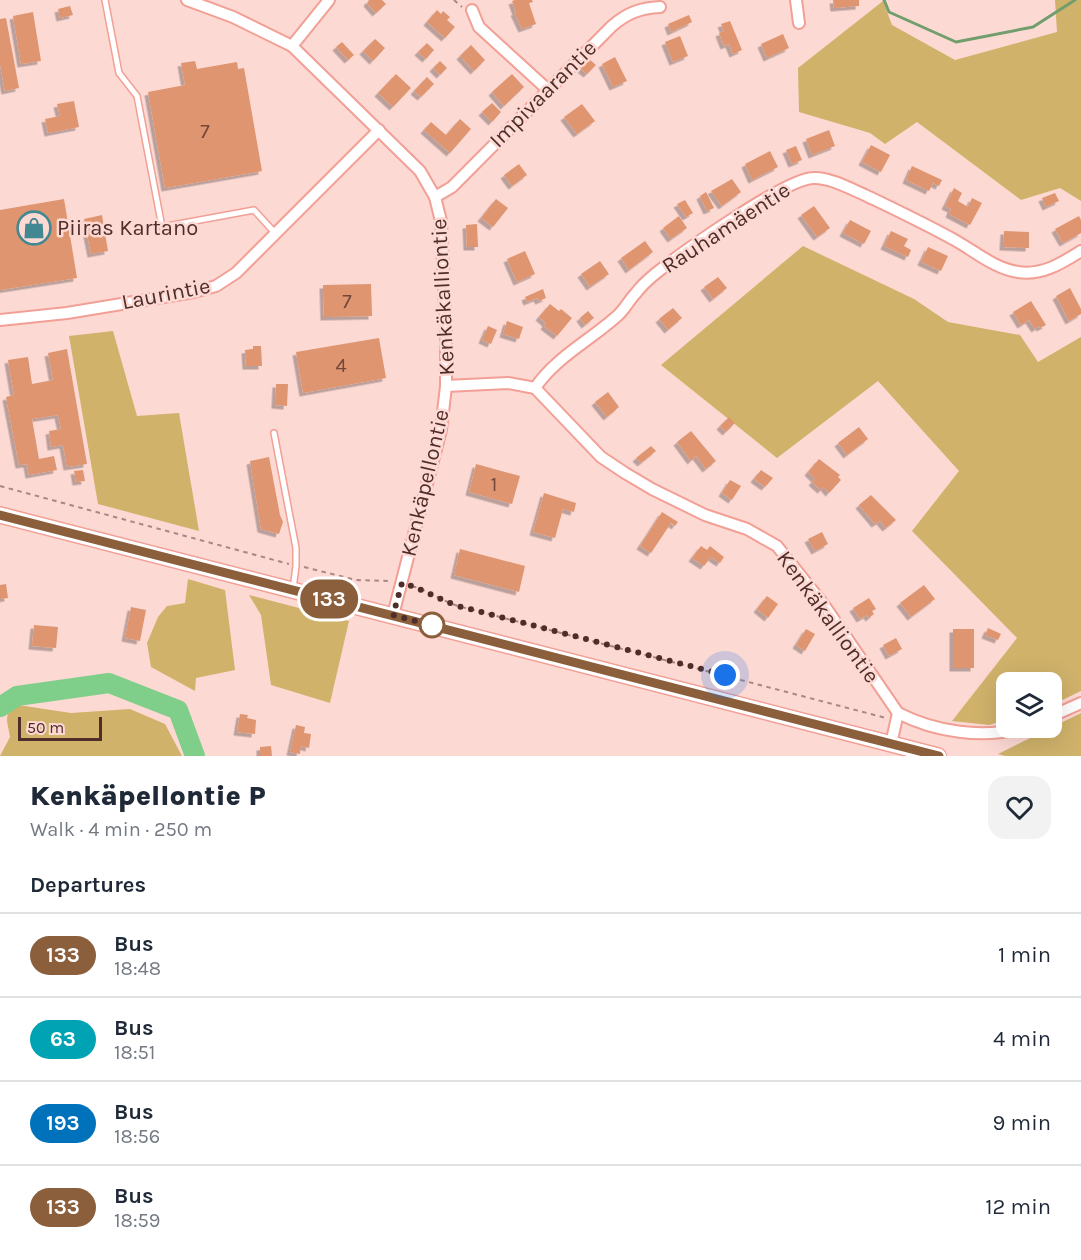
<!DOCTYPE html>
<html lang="en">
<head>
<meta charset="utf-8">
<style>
	:root { --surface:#fff; --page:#f2f2f3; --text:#1f2937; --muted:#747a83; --line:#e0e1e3 }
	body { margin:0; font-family:Karla,sans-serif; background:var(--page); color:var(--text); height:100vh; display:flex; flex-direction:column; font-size:22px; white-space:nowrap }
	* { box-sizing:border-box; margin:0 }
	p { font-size:20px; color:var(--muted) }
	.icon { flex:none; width:33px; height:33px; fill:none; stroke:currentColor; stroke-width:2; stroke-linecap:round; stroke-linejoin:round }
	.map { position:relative; height:756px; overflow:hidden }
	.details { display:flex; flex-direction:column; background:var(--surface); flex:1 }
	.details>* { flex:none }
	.badge { padding:0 12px; border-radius:20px; font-size:21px; line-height:39px }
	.buttons { position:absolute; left:996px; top:672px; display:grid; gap:12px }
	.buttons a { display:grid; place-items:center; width:66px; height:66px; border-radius:12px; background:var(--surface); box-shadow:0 6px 24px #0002; font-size:30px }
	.scale { position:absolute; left:18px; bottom:15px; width:84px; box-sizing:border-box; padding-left:6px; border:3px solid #4f2d29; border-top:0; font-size:16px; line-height:21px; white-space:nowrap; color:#4f2d29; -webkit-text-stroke:4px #fdd9d4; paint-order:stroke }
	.you { position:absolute; width:30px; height:30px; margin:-15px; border:4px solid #fff; border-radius:50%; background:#1a73e8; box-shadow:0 0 0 9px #1a73e833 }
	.map>.badge { position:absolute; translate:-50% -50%; box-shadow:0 0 0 3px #fff }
	h2 { padding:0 30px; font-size:22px; line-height:54px }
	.round { display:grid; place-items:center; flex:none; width:63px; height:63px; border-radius:18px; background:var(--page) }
	.overview { display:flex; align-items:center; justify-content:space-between; height:102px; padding:0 30px }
	h1 { font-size:28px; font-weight:800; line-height:45px }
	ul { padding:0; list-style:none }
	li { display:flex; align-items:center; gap:18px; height:84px; padding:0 30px; border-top:2px solid var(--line) }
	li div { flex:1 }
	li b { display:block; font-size:22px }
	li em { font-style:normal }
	li .badge { min-width:66px; font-weight:700; text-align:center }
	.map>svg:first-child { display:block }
</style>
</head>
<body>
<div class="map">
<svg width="1081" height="756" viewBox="0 0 1081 756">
	<defs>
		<filter id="shadow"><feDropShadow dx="-3.5" dy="3.5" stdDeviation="0" flood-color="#0004"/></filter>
	</defs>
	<rect width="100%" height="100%" fill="#fdd9d4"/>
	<g fill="#d0b26b">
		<path d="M1055,0H1081V201L1060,188L1021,200L917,122L885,144L870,133L799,112L798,68L883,1L892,25L955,60L1057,32Z"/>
		<path d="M803,246L914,299L948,322L1020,335L1038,362L1081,337V691L1052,705V682H1006V720L989,725L952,721L1017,638L912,531L959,471L878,381L777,458L661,365Z"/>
		<path d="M113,331L137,416L179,413L199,531L98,504L69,336Z"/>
		<path d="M188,579L225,590L235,670L196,678L195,691L151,667L147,643L158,617L167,606L185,603Z"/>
		<path d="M249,595L349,621L330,703L271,685L261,615Z"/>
		<path d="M18,705L71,713L130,709L165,724L182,756H0L10,737L7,721L8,708Z"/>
		<path d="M1081,713V756H1005L998,754Z"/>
	</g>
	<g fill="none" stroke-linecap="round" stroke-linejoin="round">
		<path stroke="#719e6c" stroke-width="3" d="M884,0L889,12L956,42L1033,27L1075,0"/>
		<path stroke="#7fce89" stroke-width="20" d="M0,707L17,696L109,683L178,710L195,756"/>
	</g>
	<g fill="#de9570" filter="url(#shadow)">
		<path d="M369,0H382L386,4L376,13L367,3Z"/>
		<path d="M515,0H532L533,2L529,3L536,24L522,29L514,12H516L512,1Z"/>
		<path d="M833,0H859V6L834,8Z"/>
		<path d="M70,6L73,15L60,18L58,9Z"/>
		<path d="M437,10L441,14L443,11L450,17L447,20L455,27L445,38L427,22Z"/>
		<path d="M33,12L41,61L21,64L13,16Z"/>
		<path d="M689,15L692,22L671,32L668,24Z"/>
		<path d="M6,18L19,88L5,91L0,64V19Z"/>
		<path d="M730,21L742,50L733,54L729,44L724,46L719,33L724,31L721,24Z"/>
		<path d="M783,34L789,48L767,58L761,44Z"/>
		<path d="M680,36L688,56L673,62L665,42Z"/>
		<path d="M375,39L385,48L373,61L363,51Z"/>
		<path d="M342,42L354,55L348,60L336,47Z"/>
		<path d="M427,43L434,50L426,59L418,52Z"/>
		<path d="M471,45L485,60L474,71L460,56Z"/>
		<path d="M615,57L627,81L613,87L602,64Z"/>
		<path d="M589,59L596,65L587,74L581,69Z"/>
		<path d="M195,61L197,69L237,62L238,69L244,68L262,171L165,188L148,92L185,85L181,63Z"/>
		<path d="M440,61L447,68L440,75L433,68Z"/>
		<path d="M396,74L411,88L393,107L378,93Z"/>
		<path d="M512,74L524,87L504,106L492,92Z"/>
		<path d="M427,77L434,84L421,97L414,91Z"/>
		<path d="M74,101L79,127L48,133L45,119L60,116L57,104Z"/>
		<path d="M492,103L501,112L492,122L482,112Z"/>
		<path d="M582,104L595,121L577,134L564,117Z"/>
		<path d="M460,119L471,129L450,153L424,130L431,122L446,135Z"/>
		<path d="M829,130L835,146L812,155L806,139Z"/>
		<path d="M871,145L890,155L881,172L862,162Z"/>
		<path d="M796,146L802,160L792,164L786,150Z"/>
		<path d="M770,151L778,167L752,180L745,164Z"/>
		<path d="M519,164L527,175L512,186L504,175Z"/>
		<path d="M912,166L942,180L939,186L933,183L929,191L906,180Z"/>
		<path d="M732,179L741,192L722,206L711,191Z"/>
		<path d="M954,188L962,193L958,201L968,207L972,198L982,203L970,225L949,214L951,209L945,206Z"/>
		<path d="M706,192L714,208L707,211L700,196Z"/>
		<path d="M1055,193L1059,201L1046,207L1042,198Z"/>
		<path d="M64,199L77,278L0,290V210Z"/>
		<path d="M496,199L508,208L493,227L481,218Z"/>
		<path d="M685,200L693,213L686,217L677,204Z"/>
		<path d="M814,206L830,228L817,237L801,215Z"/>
		<path d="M102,215L108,251L91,254L84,219Z"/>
		<path d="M679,216L687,228L671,239L663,228Z"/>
		<path d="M1079,216L1081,220V233L1063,243L1055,229Z"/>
		<path d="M850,220L871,231L864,244L843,233Z"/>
		<path d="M477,224L478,247H467L466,225Z"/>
		<path d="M891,231L908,239L904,246L911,250L908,257L884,246Z"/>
		<path d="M1004,231L1029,232V248L1003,247Z"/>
		<path d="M645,241L653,252L629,270L621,258Z"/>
		<path d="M928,247L948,256L941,271L921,262Z"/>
		<path d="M525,251L535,274L517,282L507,259Z"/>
		<path d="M600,261L609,274L590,287L581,274Z"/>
		<path d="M718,277L727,288L713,299L704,287Z"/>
		<path d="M371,284L372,316L324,317L323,285Z"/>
		<path d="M1070,288L1081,309V314L1069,321L1056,296Z"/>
		<path d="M543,289L546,298L539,301L537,298L527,302L525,297Z"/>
		<path d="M1031,301L1046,325L1040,328L1039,326L1035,329L1029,320L1021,325L1013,312Z"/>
		<path d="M550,304L559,311L561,309L572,318L557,336L544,326L546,323L539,317Z"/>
		<path d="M673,308L682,318L668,330L659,319Z"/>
		<path d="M588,311L594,318L585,325L580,318Z"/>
		<path d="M507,321L523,327L519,339L503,334Z"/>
		<path d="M488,326L497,330L491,344L482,340Z"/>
		<path d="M379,338L386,378L303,393L296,352Z"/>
		<path d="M253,346H261L262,366H246L245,350L253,349Z"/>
		<path d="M67,349L87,464L67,467L63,445L51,447L49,431L61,429L58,415L32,419L39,459L54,456L57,470L29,475L27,464L19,465L6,397L14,395L8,360L28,357L32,384L53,380L48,353Z"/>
		<path d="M276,384H288L287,406L275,405Z"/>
		<path d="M608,392L619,407L607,417L595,402Z"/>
		<path d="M729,417L735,423L726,432L720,426Z"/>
		<path d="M859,427L868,439L847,455L838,443Z"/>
		<path d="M691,431L716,461L706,469L696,456L691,461L677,442Z"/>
		<path d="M651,446L656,451L641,463L636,458Z"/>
		<path d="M269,457L280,515L283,522L279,534L261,529L250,461Z"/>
		<path d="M819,459L840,475L838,477L841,480L829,493L824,487L821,490L812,482L815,479L808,472Z"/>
		<path d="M476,464L520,476L512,504L469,492Z"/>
		<path d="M83,470L85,481L76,482L74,471Z"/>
		<path d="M761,470L773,478L765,487L754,479Z"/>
		<path d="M730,480L741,486L732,500L722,493Z"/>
		<path d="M544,493L576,503L574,512L563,509L555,538L533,532Z"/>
		<path d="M871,495L896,520L886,528L880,521L875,524L859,505Z"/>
		<path d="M662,512L678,522L675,526L671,523L651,553L640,546Z"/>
		<path d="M822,532L828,544L815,551L808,539Z"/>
		<path d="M701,546L707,550L710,546L724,557L720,563L711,557L704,566L692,558Z"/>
		<path d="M460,549L525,566L519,592L454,575Z"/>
		<path d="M6,584L8,598L0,599V585Z"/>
		<path d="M924,585L935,599L911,617L900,603Z"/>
		<path d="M767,596L778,604L768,618L757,609Z"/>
		<path d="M869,598L876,609L872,611L874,614L869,618L867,615L860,619L853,608Z"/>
		<path d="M131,607L146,610L140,641L125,638Z"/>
		<path d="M34,625L58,627L56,648L32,646Z"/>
		<path d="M988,628L1001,634L998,640L985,635Z"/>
		<path d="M806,629L815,634L805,651L796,645Z"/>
		<rect x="953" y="629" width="21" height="39"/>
		<path d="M896,638L902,649L889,656L883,645Z"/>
		<path d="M240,714L248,715L247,718L256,720L255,734L237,732Z"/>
		<path d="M296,725L305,727L304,733L311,734L309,748L301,746L300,754L290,752Z"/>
		<path d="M271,746L272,756H260V747Z"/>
	</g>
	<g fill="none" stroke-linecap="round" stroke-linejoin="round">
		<defs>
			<g id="lane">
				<path d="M105,0L119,73L137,96L162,227L254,210L275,233"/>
				<path d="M274,433L296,548V566L293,589"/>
			</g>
			<g id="street">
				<path d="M187,0L233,17L292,46L420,171L435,197L441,221L446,331V386L508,383L535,388L601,457L625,473L652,489L705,515L747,529L777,546L824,605L898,713C935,732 983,739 1022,728"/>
				<path d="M796,0L799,23"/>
				<path d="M472,10L479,27L547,89"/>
				<path d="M292,46L329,0"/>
				<path d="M435,197L452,187L612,26C627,13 640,8 660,7"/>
				<path d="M0,320L67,313L194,292L216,286L236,273L379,130"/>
				<path d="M535,388C555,358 589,341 616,317C624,311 629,300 636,293C641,286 649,279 655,274C681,253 785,179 813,178C829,177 851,189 865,195C896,210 928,225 958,242C977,253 996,269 1018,272C1042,276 1062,263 1081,251"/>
				<path d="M393,615L441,430L446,386"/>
				<path d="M1052,716L1081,703"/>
				<path d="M891,744L898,713"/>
			</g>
			<path id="secondary" d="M0,515L938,756"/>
		</defs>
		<use href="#lane" stroke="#f29f95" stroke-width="8"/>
		<use href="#street" stroke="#f29f95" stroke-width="14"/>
		<use href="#secondary" stroke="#f29f95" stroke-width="18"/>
		<g stroke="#aa8782" stroke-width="2" stroke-dasharray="4.5 4.5" stroke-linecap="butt">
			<path d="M454,0L462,7"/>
			<path d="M0,486L289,564"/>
			<path d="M304,567L356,580L392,581"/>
			<path d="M412,586C429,591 442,601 458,606L886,718"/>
		</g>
		<use href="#lane" stroke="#fff" stroke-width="5"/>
		<use href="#street" stroke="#fff" stroke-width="10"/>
		<use href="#secondary" stroke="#fff" stroke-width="15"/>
	</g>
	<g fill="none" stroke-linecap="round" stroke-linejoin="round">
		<defs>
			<path id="line" d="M0,515L939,756"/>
		</defs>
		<use href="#line" stroke="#fff" stroke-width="14"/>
		<use href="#line" stroke="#8b5e3c" stroke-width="9"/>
		<path stroke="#4f2d29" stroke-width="6" stroke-dasharray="0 10.8" d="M432,625L439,627L393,615L402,583C423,589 438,599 458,606L725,675"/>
	</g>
	<defs>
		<symbol id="shop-ring" viewBox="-11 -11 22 22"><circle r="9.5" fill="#fdd9d4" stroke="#418892" stroke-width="1.5"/><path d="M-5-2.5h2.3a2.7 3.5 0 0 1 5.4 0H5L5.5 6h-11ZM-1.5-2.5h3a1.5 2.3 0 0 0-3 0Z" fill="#418892"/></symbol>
	</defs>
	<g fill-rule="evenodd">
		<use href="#shop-ring" x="15" y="209" width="38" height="38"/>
	</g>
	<circle fill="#fff" stroke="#8b5e3c" stroke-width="3" cx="432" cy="625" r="12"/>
	<g text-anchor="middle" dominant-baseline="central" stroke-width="5" stroke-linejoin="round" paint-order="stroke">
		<g font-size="20" fill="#73473b">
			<text x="205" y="131">7</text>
			<text x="347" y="301">7</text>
			<text x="341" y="365">4</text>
			<text x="494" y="484">1</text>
		</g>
		<g font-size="22" fill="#4f2d29" stroke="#fdd9d4">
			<text transform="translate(543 94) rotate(-45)">Impivaarantie</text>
			<text transform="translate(726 228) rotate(-33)">Rauhamäentie</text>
			<text transform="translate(166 294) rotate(-11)">Laurintie</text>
			<text transform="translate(443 297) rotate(-93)">Kenkäkalliontie</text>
			<text transform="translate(425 483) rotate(-77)">Kenkäpellontie</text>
			<text transform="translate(828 617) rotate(54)">Kenkäkalliontie</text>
		</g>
		<g font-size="22" fill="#4f2d29" stroke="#fdd9d4" text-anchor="start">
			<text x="57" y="228">Piiras Kartano</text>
		</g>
	</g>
</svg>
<div class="buttons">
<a><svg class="icon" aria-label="layers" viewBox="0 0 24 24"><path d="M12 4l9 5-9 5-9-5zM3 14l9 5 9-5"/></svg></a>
</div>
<div class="scale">50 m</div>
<div class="you" style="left:725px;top:675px"></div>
<b class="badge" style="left:329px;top:599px;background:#8b5e3c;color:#fff">133</b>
</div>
<section class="details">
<div class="overview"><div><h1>Kenkäpellontie P</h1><p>Walk · 4 min · 250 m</p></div><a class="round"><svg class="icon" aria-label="heart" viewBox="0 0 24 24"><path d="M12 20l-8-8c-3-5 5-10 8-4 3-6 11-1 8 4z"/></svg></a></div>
<h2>Departures</h2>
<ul>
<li><span class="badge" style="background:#8b5e3c;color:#fff">133</span><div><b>Bus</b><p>18:48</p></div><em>1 min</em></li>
<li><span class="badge" style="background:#00a3b4;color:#fff">63</span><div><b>Bus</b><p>18:51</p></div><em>4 min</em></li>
<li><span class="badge" style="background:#0072bc;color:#fff">193</span><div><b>Bus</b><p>18:56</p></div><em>9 min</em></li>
<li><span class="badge" style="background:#8b5e3c;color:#fff">133</span><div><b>Bus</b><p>18:59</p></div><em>12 min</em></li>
</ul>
</section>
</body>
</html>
